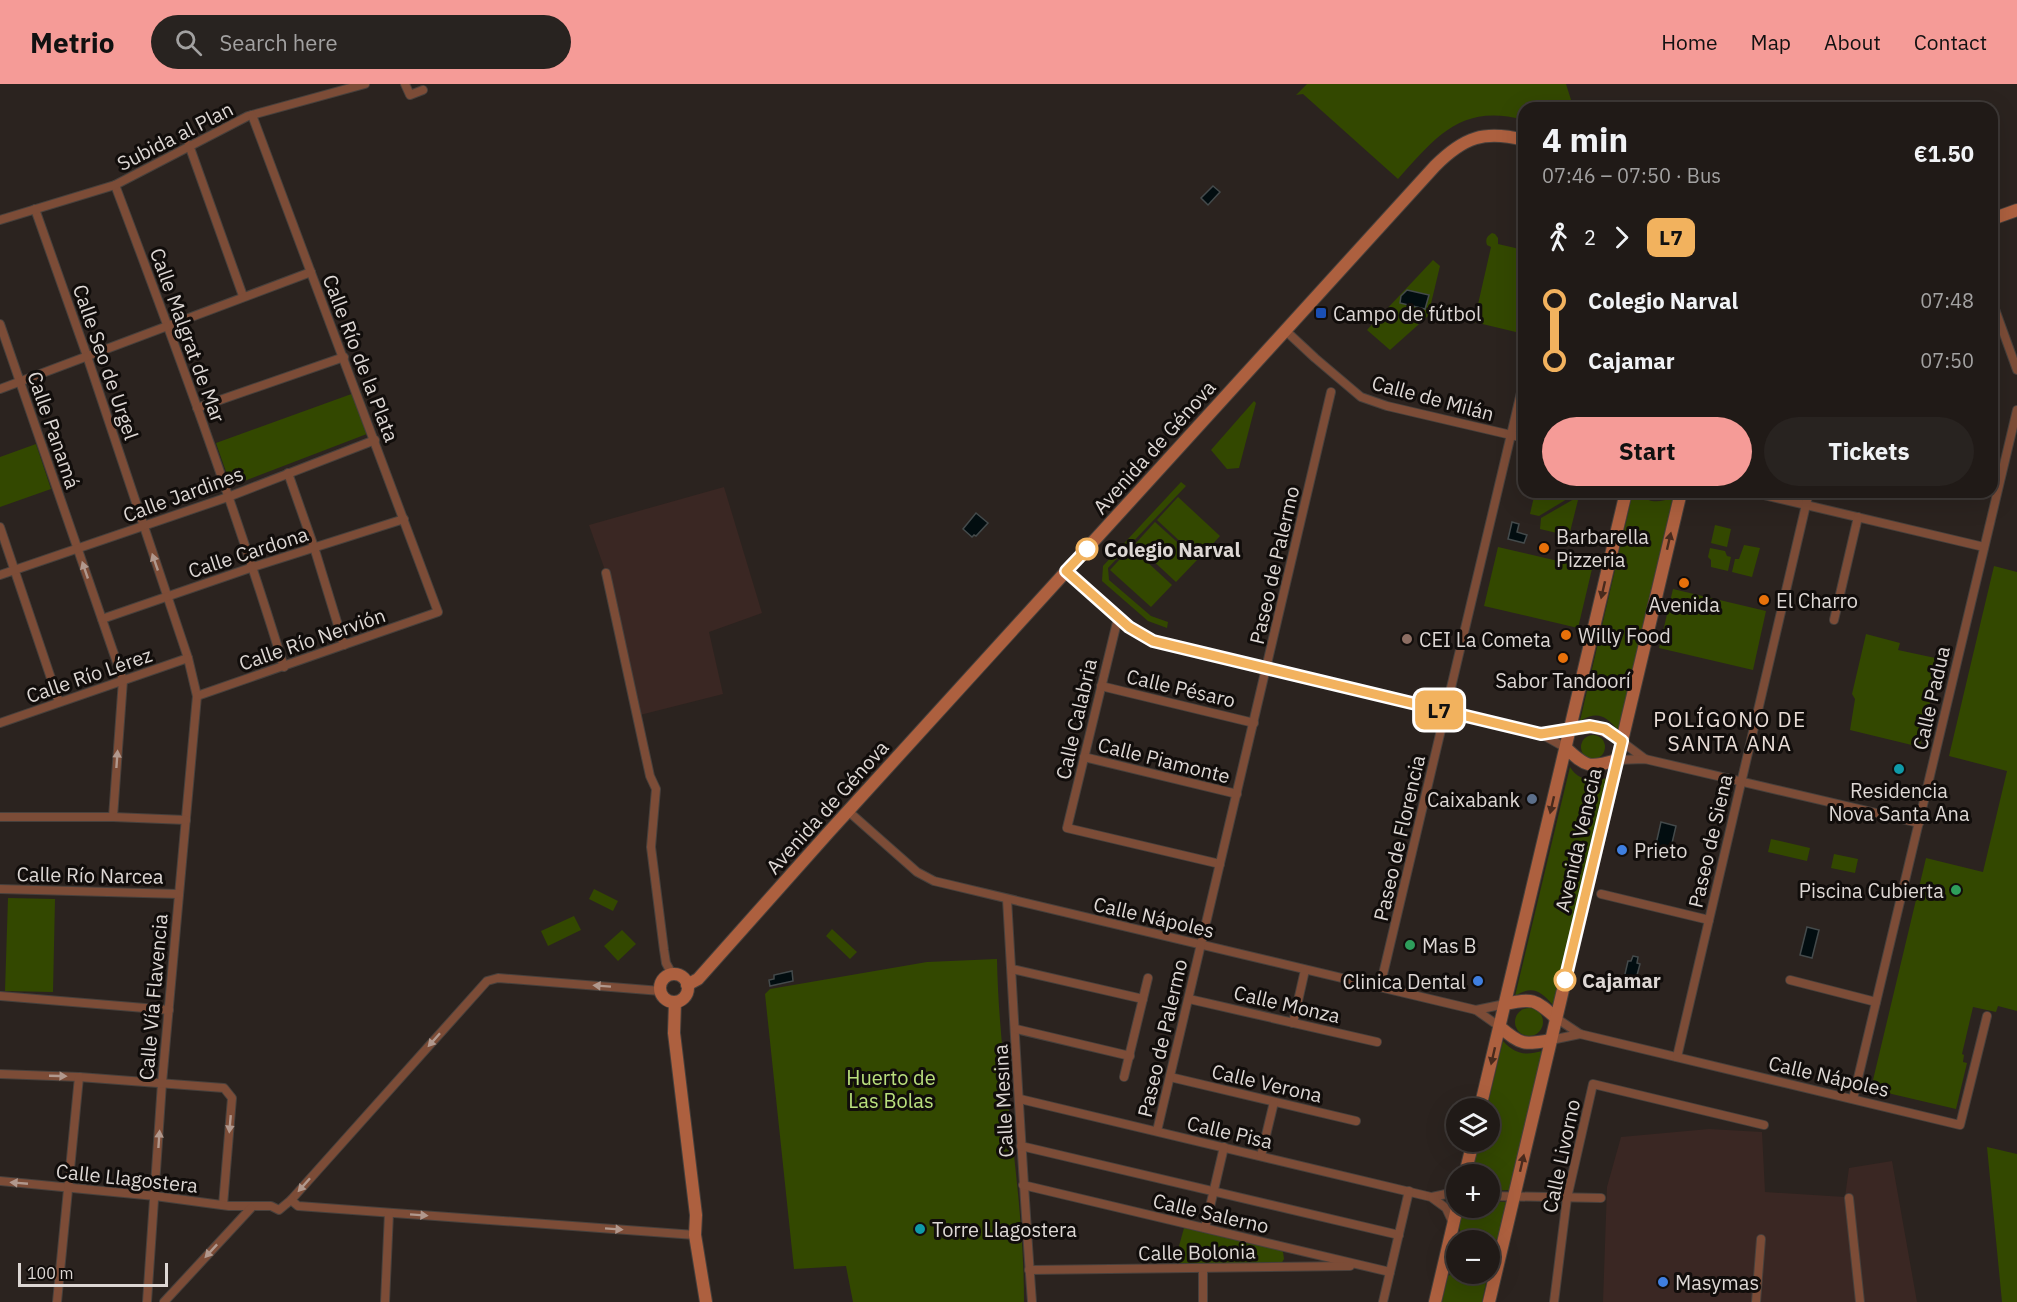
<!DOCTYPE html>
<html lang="en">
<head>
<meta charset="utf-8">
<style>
	:root { --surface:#201a17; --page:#282320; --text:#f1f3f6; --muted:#a2a1a1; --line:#3d3836; --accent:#f59b97 }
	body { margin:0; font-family:"IBM Plex Sans",sans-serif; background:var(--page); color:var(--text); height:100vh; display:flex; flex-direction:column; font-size:22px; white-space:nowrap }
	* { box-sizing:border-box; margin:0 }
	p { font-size:20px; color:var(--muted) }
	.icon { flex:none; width:33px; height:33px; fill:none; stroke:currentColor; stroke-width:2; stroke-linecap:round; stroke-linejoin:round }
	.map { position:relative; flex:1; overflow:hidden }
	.panel { position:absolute; left:1518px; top:18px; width:480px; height:396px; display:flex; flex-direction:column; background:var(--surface); border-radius:18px; box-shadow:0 6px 24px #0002,0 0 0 2px var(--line) }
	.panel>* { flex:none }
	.badge { padding:0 12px; border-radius:9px; font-size:21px; line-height:39px }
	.buttons { position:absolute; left:1446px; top:1014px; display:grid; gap:12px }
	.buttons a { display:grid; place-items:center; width:54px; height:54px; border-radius:50%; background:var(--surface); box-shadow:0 6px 24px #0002,0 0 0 2px var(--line); font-size:30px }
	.scale { position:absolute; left:18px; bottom:15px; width:150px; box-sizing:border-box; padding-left:6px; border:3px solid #ddd7d4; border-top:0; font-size:16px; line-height:21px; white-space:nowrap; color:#ddd7d4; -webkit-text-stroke:4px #110d0b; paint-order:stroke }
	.map>.badge { position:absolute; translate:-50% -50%; box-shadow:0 0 0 3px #fff }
	.legs { display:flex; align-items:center; gap:9px; height:66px; padding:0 24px; font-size:20px }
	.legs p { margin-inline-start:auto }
	.headline { display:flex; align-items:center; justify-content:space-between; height:102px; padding:0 24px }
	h1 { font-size:33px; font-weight:700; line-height:45px }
	.action { display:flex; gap:12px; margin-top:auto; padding:12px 24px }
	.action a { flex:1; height:69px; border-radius:36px; background:var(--accent); color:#111; font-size:24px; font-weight:700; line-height:69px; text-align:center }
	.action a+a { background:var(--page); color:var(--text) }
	ul { padding:0 24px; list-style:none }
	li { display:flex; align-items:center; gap:21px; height:60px; font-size:22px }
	li i { display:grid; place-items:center; width:9px; height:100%; margin:0 8px; background:currentColor }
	li i::after { content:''; width:15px; height:15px; margin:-8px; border:4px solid; border-radius:50%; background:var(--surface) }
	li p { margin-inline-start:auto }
	li:first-child i { background:linear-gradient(#0000 50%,currentColor 0) }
	li:last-child i { background:linear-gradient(currentColor 50%,#0000 0) }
	header { display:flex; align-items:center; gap:36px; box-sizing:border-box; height:84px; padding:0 30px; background:var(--accent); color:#111 }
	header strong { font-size:28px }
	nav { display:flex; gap:33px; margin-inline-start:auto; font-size:21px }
	.search { width:420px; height:54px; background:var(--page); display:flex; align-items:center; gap:15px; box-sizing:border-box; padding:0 21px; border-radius:33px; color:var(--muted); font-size:22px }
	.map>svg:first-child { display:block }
</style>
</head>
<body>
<header>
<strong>Metrio</strong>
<div class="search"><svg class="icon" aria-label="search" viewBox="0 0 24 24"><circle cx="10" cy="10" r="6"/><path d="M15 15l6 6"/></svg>Search here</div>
<nav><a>Home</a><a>Map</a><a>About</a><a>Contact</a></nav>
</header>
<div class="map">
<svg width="2017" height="1218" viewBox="0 0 2017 1218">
	<rect width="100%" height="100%" fill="#2b231f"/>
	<g fill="#3a2723">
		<path d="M724,403L762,529L709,548L723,610L636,632L606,489L589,441Z"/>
		<path d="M1709,1045L1762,1048L1765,1108L1845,1113L1849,1084L1892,1077L1917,1218H1603L1607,1103L1621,1053Z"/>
	</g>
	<g fill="#334800">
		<path d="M1307,0H1566L1573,22L1572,24H1524V36C1461,19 1436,53 1398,95L1303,10L1296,11Z"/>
		<path d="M1492,149L1495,150L1498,154V160L1524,166V232L1520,249L1474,238L1491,163L1487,161C1485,155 1487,152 1492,149Z"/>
		<path d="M1433,176L1440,182L1428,232L1390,266L1367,246Z"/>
		<path d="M357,308L372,348L231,402L216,359Z"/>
		<path d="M1254,317L1256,319L1239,384L1227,385L1211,366Z"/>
		<path d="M36,360L51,405L0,423V373Z"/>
		<path d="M1181,398L1186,402L1108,484L1109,496L1151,532L1168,538L1167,544L1148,537L1102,497L1103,482Z"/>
		<path d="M1535,408H1573L1572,412L1539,432L1530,430Z"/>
		<path d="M1633,408C1647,417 1656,421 1673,413L1618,646C1605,631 1597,627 1580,637Z"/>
		<path d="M1178,413L1220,452L1199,475L1157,436Z"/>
		<path d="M1574,415L1578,416L1569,452L1540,445L1541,434Z"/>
		<path d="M1155,438L1197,476L1176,498L1135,460Z"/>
		<path d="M1715,441L1731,445L1727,463L1711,459Z"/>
		<path d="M1744,461L1760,464L1752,493L1732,488L1735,475H1739Z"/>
		<path d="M1131,463L1172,501L1151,523L1110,486Z"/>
		<path d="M1498,463L1592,485L1578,544L1484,522Z"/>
		<path d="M1710,464L1725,467L1727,472L1731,473L1728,487L1711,483V476L1708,473Z"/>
		<path d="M1994,482L2017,488V927L1998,922L1996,928L1973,923L1962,970L1964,971L1963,978L1967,979L1956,1025L1879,1007L1873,996L1926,774L1983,788L2007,687L1949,672Z"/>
		<path d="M1673,505L1766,527L1753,586L1659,564Z"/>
		<path d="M1866,550L1900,559L1898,566L1940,575L1920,663L1850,646L1855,615L1852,610Z"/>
		<circle cx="1593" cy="663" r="12"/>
		<path d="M1570,683C1578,696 1592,699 1606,694L1553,921C1540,907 1533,901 1515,912Z"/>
		<path d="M1771,755L1810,764L1807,777L1768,768Z"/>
		<path d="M1834,770L1858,775L1855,789L1831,784Z"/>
		<path d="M594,805L618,817L613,827L589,815Z"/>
		<path d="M8,814L55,815L53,908L5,907Z"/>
		<path d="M574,832L581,846L548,862L541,847Z"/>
		<path d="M832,845L857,868L850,875L826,852Z"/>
		<path d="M622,846L636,860L618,877L604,862Z"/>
		<path d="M997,875C999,990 1024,1103 1024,1218H853L846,1182L794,1185L765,910L770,905L927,878Z"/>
		<circle cx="1529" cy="938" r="14"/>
		<path d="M1503,957C1515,970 1525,972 1542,967L1510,1106L1490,1107V1090H1472L1479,1058H1490V1024H1487Z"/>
		<path d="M1987,1063L2017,1070V1218H2002Z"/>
		<path d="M1490,1117L1506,1118L1499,1153L1490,1160V1156H1466C1456,1146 1457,1133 1468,1124H1490Z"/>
		<path d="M1184,1144L1280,1166L1283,1168L1284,1175L1281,1180L1179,1179V1162Z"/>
		<path d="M1456,1187V1190C1471,1190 1477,1186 1486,1199L1482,1218H1442L1448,1192Z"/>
	</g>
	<g fill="#020d10" stroke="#444a4b" stroke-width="1.5">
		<path d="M1213,102L1220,108L1208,121L1201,114Z"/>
		<path d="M1407,206L1429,211L1425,225L1400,219L1401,212Z"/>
		<path d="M976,429L988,439L976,452L974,451L972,453L963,445Z"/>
		<path d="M1512,438L1519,440L1517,448L1527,451L1524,459L1508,455Z"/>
		<path d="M1661,738L1676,742L1669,772L1654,769Z"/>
		<path d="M1807,843L1819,846L1812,874L1800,871Z"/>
		<path d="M1633,872L1638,873L1637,879L1640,880L1633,906L1622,903L1628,877H1631Z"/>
		<path d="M792,887L793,897L770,902L769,896L774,895V891Z"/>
	</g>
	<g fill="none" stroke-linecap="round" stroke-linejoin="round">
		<defs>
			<g id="street">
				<path d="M405,0L410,11L423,6"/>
				<path d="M189,61L243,212"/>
				<path d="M115,101C175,260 234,420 284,583"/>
				<path d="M35,125L87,272L188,574L197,612L162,999L147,1218"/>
				<path d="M0,136L115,101L248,32L365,0"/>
				<path d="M1992,217L2017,286"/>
				<path d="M0,240L123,596L113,733"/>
				<path d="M1286,247L1315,274L1361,313L1387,322L1524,354"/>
				<path d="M0,305L311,188"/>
				<path d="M197,324L344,273"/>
				<path d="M288,389L314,463L344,561"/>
				<path d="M1751,408L1984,463"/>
				<path d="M0,443L59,618"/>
				<path d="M1066,487L1129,543L1153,557L1541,650L1566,664"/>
				<path d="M606,489L650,692L656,705L651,763L664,866L666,879L672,890"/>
				<path d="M0,491L228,413L375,356"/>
				<path d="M1118,534L1067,744L1220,780"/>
				<path d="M102,535L253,483L404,435"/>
				<path d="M1834,536L1858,433"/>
				<path d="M1101,602L1254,639"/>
				<path d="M197,612L438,528L252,31"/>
				<path d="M0,639L188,574"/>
				<path d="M1541,650L1570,646"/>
				<path d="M1621,657L1645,675"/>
				<path d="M1084,673L1237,710"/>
				<path d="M1617,676L1645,675L1919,739"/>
				<path d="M848,727L917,788L934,797L1476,926L1500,943"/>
				<path d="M0,733H113L186,736"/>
				<path d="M0,805L179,810"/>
				<path d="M1601,810L1709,836"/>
				<path d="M1007,815C1015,950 1022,1084 1032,1218"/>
				<path d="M1012,885L1143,915"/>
				<path d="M1790,896L1876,918"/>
				<path d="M1380,903L1524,296"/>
				<path d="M0,912L169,926"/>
				<path d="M1189,915L1377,958"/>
				<path d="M1476,926L1505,920"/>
				<path d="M1556,934L1580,950L1960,1041L1987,932"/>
				<path d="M1293,939L1305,886"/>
				<path d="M1016,945L1130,972"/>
				<path d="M1551,956L1580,950"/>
				<path d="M1677,973L1809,408"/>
				<path d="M0,990L79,993L224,1004L232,1014L223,1121"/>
				<path d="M1124,993L1148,894"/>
				<path d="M1170,993L1356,1037"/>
				<path d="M1020,1015L1431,1113L1446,1124L1453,1139"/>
				<path d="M1853,1015L2017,326"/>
				<path d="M1157,1047L1331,308"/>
				<path d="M1021,1062L1399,1151"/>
				<path d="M1261,1072L1274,1018"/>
				<path d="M0,1097L155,1112L229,1122H271L279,1126L291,1116L487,897L498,894L661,907"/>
				<path d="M1023,1101L1390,1188"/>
				<path d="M1490,1112L1601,1114"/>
				<path d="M1432,1113L1446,1110L1456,1104"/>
				<path d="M1849,1114L1860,1218"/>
				<path d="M291,1116L298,1122L695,1151"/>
				<path d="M1205,1144L1224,1063"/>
				<path d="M1203,1184V1218"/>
				<path d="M1029,1186L1350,1182"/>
				<path d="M57,1218L79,993"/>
				<path d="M164,1218L251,1124"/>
				<path d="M385,1218L389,1129"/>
				<path d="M1383,1218L1409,1107"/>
				<path d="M1554,1218L1567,1114L1593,1000L1764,1041"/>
				<path d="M1756,1218L1761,1155"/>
			</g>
			<g id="secondary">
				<path d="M1992,135L2017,126"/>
				<path d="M1570,646C1595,640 1601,642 1621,657"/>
				<path d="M1566,664C1587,684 1590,684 1617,676"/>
				<circle cx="674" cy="904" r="14"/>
				<path d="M687,901L698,895L828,749L1435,82C1464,53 1484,46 1524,56"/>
				<path d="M675,918L674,949L696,1131L695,1151L706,1218"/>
				<path d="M1505,920C1533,914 1535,915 1556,934"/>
				<path d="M1500,943C1521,961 1524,961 1551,956"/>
				<path d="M1480,1024L1626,408"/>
				<path d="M1465,1090L1473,1058"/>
				<path d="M1435,1218L1457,1124"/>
				<path d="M1489,1218L1681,408"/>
			</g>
		</defs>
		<use href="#street" stroke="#47403c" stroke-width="10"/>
		<use href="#secondary" stroke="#47403c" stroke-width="14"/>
		<use href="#street" stroke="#7c4c37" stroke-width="8"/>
		<use href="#secondary" stroke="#ad603f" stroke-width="12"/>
	</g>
	<defs><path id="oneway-solid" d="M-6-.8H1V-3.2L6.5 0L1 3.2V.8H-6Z" transform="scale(1.5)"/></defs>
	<g fill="#482a1d">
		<use href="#oneway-solid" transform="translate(1669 457) rotate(-77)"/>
		<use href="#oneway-solid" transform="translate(1603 506) rotate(103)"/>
		<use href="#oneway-solid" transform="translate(1552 721) rotate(103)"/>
		<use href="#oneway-solid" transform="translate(1493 972) rotate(103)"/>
		<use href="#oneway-solid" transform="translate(1522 1079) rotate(-77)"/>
	</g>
	<g fill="#b1988d">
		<use href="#oneway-solid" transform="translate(155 478) rotate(-109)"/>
		<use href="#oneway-solid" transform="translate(85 486) rotate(-109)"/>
		<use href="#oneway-solid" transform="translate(117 675) rotate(-86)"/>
		<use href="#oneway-solid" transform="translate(602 902) rotate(-176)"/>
		<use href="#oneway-solid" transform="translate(434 956) rotate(132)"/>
		<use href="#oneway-solid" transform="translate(58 992) rotate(2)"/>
		<use href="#oneway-solid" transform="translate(230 1040) rotate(95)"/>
		<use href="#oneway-solid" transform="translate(159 1055) rotate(-86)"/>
		<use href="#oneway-solid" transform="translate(19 1099) rotate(-175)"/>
		<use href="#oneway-solid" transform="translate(304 1101) rotate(132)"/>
		<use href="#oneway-solid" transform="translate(419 1131) rotate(4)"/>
		<use href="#oneway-solid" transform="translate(614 1145) rotate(4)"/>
		<use href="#oneway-solid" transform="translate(211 1167) rotate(133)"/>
	</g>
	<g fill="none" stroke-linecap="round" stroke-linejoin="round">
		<defs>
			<path id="line-1" d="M1087,465L1066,487L1129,543L1153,557L1541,650L1590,642L1605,645L1622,657L1565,896"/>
		</defs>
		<use href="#line-1" stroke="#fff" stroke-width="14"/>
		<use href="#line-1" stroke="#f2b25e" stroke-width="9"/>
	</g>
	<rect fill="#1a4fb4" stroke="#110d0b" stroke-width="2" x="1315" y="223" width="12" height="12" rx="3"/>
	<g fill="#e8710a" stroke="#110d0b" stroke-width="2">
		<circle cx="1544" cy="464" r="6"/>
		<circle cx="1684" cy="499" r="6"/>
		<circle cx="1764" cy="516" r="6"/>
		<circle cx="1566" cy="551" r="6"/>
		<circle cx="1563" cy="574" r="6"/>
	</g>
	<g fill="#fff" stroke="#f2b25e" stroke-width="3">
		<circle cx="1087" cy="465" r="10"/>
		<circle cx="1565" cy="896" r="10"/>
	</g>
	<circle fill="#8d6e63" stroke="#110d0b" stroke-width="2" cx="1407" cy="555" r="6"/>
	<g fill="#0f9aa8" stroke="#110d0b" stroke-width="2">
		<circle cx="1899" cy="685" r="6"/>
		<circle cx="920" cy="1145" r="6"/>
	</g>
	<circle fill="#5c6f8a" stroke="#110d0b" stroke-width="2" cx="1532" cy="715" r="6"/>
	<g fill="#3f7fe0" stroke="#110d0b" stroke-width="2">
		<circle cx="1622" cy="766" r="6"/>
		<circle cx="1478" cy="897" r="6"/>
		<circle cx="1663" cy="1198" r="6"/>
	</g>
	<g fill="#2e9e5b" stroke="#110d0b" stroke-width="2">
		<circle cx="1956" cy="806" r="6"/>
		<circle cx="1410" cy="861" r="6"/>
	</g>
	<g text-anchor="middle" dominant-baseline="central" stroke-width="6" stroke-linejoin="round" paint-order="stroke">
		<g font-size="20" fill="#ddd7d4" stroke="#110d0b">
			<text transform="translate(175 52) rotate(-27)">Subida al Plan</text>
			<text transform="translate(188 251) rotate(70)">Calle Malgrat de Mar</text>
			<text transform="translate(361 274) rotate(69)">Calle Río de la Plata</text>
			<text transform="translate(106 278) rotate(71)">Calle Seo de Urgel</text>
			<text transform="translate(1433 314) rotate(15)">Calle de Milán</text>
			<text transform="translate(54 346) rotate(71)">Calle Panamá</text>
			<text transform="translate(1154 363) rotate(-48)">Avenida de Génova</text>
			<text transform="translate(183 410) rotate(-20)">Calle Jardines</text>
			<text transform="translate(248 468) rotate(-18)">Calle Cardona</text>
			<text transform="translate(1274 481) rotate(-77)">Paseo de Palermo</text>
			<text transform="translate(312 555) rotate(-19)">Calle Río Nervión</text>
			<text transform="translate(89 591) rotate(-19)">Calle Río Lérez</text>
			<text transform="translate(1181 604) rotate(13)">Calle Pésaro</text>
			<text transform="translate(1931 614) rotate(-77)">Calle Padua</text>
			<text transform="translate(1076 635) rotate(-77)">Calle Calabria</text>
			<text transform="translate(1164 676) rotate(14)">Calle Piamonte</text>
			<text transform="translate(827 723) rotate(-48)">Avenida de Génova</text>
			<text transform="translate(1399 754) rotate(-77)">Paseo de Florencia</text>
			<text transform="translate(1578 756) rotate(-77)">Avenida Venecia</text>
			<text transform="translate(1710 757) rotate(-77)">Paseo de Siena</text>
			<text transform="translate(90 791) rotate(1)">Calle Río Narcea</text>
			<text transform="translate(1154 833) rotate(13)">Calle Nápoles</text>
			<text transform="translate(153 913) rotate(-85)">Calle Vía Flavencia</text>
			<text transform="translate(1287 920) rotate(13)">Calle Monza</text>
			<text transform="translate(1162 954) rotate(-77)">Paseo de Palermo</text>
			<text transform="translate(1829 992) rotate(13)">Calle Nápoles</text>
			<text transform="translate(1267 999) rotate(13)">Calle Verona</text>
			<text transform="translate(1003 1017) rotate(-93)">Calle Mesina</text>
			<text transform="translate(1230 1048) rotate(13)">Calle Pisa</text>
			<text transform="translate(1561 1072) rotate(-78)">Calle Livorno</text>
			<text transform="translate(127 1094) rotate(6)">Calle Llagostera</text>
			<text transform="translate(1211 1129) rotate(13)">Calle Salerno</text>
			<text transform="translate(1197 1168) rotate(-1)">Calle Bolonia</text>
		</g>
		<g font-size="20" fill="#ddd7d4" stroke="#110d0b" text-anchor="start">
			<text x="1333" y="229">Campo de fútbol</text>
			<text x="1556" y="452">Barbarella<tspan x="1556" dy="23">Pizzeria</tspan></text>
			<text x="1776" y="516">El Charro</text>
			<text x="1684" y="520" text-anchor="middle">Avenida</text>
			<text x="1578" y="551">Willy Food</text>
			<text x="1419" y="555">CEI La Cometa</text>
			<text x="1563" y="596" text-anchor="middle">Sabor Tandoorí</text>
			<text x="1899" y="706" text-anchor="middle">Residencia<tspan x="1899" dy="23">Nova Santa Ana</tspan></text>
			<text x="1520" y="715" text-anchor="end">Caixabank</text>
			<text x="1634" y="766">Prieto</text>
			<text x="1944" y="806" text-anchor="end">Piscina Cubierta</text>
			<text x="1422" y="861">Mas B</text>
			<text x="1466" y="897" text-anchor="end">Clinica Dental</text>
			<text x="932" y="1145">Torre Llagostera</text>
			<text x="1675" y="1198">Masymas</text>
		</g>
		<g font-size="20" font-weight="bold" fill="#ddd7d4" stroke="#110d0b" text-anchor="start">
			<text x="1104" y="465">Colegio Narval</text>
			<text x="1582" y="896">Cajamar</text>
		</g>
		<g font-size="20" fill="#bae07d" stroke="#110d0b">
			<text x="891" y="993">Huerto de<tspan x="891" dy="23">Las Bolas</tspan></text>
		</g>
		<g font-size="21" letter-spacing="1.5" fill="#e8dcd6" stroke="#110d0b">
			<text x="1730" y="635">POLÍGONO DE<tspan x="1730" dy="24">SANTA ANA</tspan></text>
		</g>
	</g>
</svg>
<div class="buttons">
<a><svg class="icon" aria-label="layers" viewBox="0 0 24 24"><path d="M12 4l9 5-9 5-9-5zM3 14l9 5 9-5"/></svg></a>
<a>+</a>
<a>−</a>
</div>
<div class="scale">100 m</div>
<b class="badge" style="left:1439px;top:626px;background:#f2b25e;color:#111">L7</b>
<section class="panel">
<div class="headline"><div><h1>4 min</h1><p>07:46 – 07:50 · Bus</p></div><b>€1.50</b></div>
<div class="legs"><svg class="icon" aria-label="walk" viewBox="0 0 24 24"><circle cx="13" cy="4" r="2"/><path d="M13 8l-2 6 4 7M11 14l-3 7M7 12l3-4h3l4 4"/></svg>2<svg class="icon" aria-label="forward" viewBox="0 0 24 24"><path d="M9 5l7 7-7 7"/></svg><b class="badge" style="background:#f2b25e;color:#111">L7</b></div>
<ul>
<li><i style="color:#f2b25e"></i><b>Colegio Narval</b><p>07:48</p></li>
<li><i style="color:#f2b25e"></i><b>Cajamar</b><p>07:50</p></li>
</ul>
<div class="action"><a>Start</a><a>Tickets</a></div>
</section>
</div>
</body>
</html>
